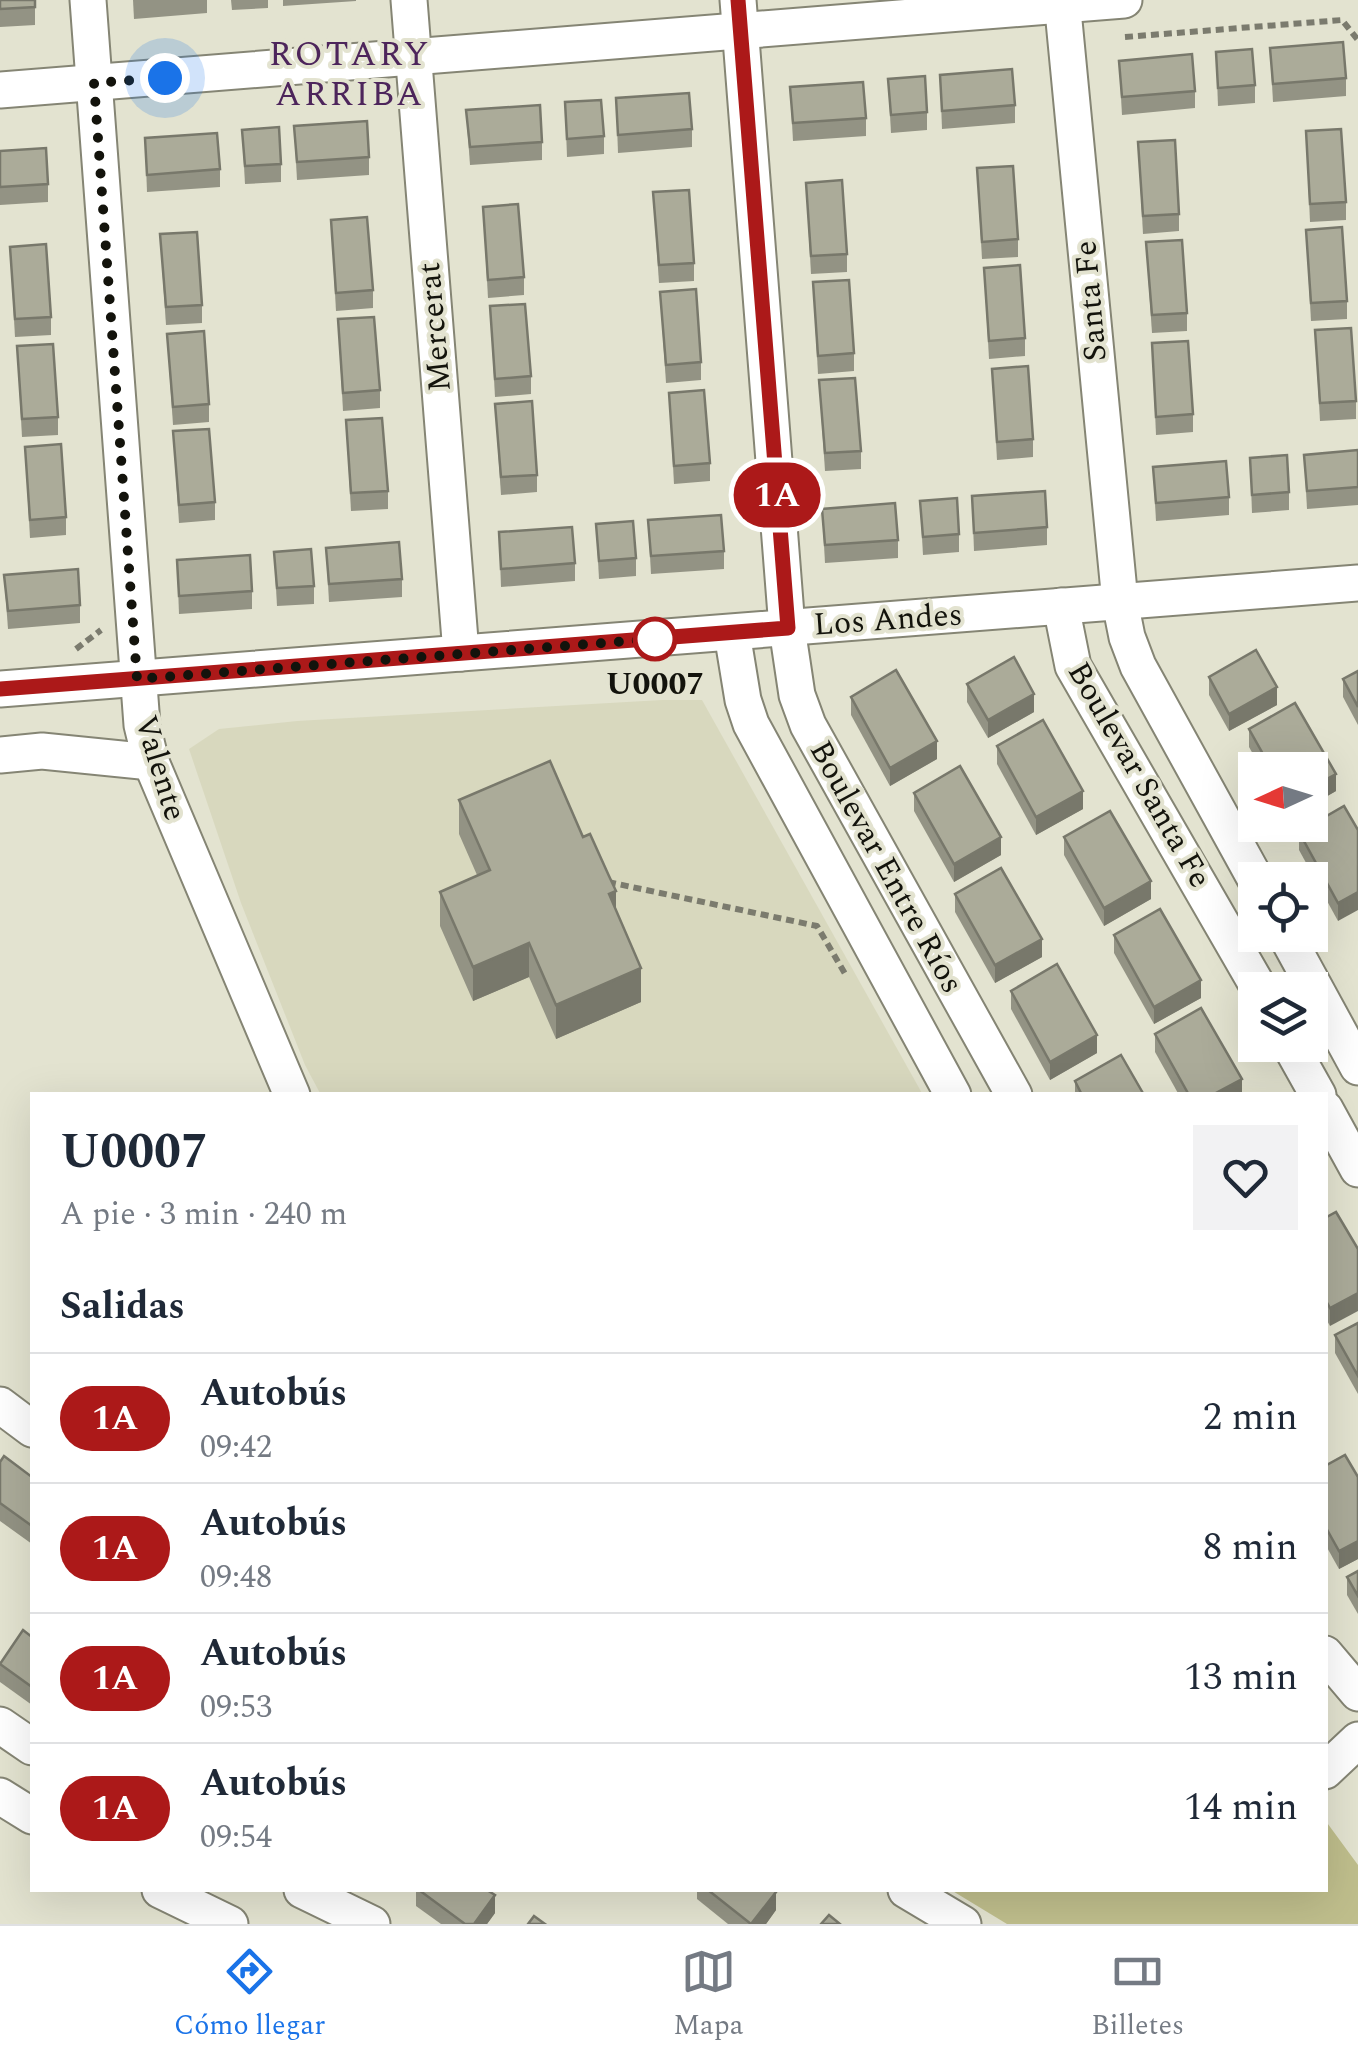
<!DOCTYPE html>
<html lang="es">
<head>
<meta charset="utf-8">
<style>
	:root { --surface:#fff; --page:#f2f2f3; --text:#1f2937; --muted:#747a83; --line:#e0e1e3; --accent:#1a73e8 }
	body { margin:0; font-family:Spectral,serif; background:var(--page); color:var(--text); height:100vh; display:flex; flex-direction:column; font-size:38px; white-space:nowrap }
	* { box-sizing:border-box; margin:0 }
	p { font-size:32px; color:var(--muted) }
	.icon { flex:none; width:55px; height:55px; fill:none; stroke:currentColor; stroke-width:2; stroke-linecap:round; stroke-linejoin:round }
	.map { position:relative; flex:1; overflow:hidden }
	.side { position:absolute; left:30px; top:1092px; width:1298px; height:800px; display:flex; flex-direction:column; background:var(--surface); border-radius:0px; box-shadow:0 10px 40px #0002 }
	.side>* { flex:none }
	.badge { padding:0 20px; border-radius:32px; font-size:35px; line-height:65px }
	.needle { width:65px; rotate:266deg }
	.fabs { position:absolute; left:1238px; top:752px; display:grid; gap:20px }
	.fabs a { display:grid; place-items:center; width:90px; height:90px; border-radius:0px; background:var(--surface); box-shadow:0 10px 40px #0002; font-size:50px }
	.you { position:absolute; width:50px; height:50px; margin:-25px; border:8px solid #fff; border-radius:50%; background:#1a73e8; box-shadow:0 0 0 15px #1a73e833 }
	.map>.badge { position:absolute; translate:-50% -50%; box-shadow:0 0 0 5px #fff }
	h2 { padding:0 30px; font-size:38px; line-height:90px }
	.round { display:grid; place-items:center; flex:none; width:105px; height:105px; border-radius:0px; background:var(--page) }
	.overview { display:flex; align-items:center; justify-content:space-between; height:170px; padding:0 30px }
	h1 { font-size:48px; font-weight:700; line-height:75px }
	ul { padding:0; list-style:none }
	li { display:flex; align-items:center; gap:30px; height:130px; padding:0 30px; border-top:2px solid var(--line) }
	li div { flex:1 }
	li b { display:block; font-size:38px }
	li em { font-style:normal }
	li .badge { min-width:110px; font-weight:700; text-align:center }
	.menu { display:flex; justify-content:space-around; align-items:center; height:140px; border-top:2px solid var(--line); background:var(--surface); font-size:28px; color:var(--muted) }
	.menu a { display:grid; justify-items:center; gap:5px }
	.menu .active { color:var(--accent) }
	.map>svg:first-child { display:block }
</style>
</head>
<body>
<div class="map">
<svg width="1358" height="1924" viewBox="0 0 1358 1924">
	<rect width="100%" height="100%" fill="#e3e3d0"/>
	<path fill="#d8d8be" d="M662,700H702L923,1095H321L305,1065L241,903L189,749L219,729L297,721Z"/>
	<path fill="#bfbe8c" d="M1325,1820L1358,1865V1924H1007L951,1890H1325Z"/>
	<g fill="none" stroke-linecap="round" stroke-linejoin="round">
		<defs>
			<g id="minor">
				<path d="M88,0L142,725L151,762L292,1095"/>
				<path d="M409,0L461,653"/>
				<path d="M738,0L787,628L797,695L808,725L1014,1095"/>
				<path d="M1062,0L1120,602L1127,637L1138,666L1256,880"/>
				<path d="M0,90L1124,0"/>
				<path d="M1061,606L1073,666L1260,990"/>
				<path d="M732,633L743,700L751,724L953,1095"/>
				<path d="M0,689L1358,583"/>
				<path d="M0,755L42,751L151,762"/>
				<path d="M1286,935L1358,1067"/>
				<path d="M1290,1045L1318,1095"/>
				<path d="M1325,1109L1358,1169"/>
				<path d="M0,1405L32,1429"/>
				<path d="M1325,1654L1358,1693"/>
				<path d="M0,1725L32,1747"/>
				<path d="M1325,1771L1358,1740"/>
				<path d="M0,1796L32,1816"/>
				<path d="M160,1890L230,1924"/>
				<path d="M302,1890L372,1924"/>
				<path d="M906,1890L963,1924"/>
			</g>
		</defs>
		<use href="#minor" stroke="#858574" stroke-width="39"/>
		<g stroke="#7b7b6e" stroke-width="6" stroke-dasharray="8 5" stroke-linecap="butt">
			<path d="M1125,37L1342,20L1358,40"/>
			<path d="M76,649L101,630"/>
			<path d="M608,882L817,926L847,977"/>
		</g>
		<use href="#minor" stroke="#fff" stroke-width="35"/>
	</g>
	<g fill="#939384">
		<path d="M0,0H35V25L0,27Z"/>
		<path d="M133,0H207V13L134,19Z"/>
		<path d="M231,0H268V8L232,10Z"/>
		<path d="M283,0H356V1L283,6Z"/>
		<path d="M1270,48L1346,78V96L1273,102Z"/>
		<path d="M1216,52L1255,85V103L1218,106Z"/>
		<path d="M1119,61L1195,91V108L1122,115Z"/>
		<path d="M940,75L1015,105V123L942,129Z"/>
		<path d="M888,79L927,112V130L891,133Z"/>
		<path d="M790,87L866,118V136L793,141Z"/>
		<path d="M616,98L692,129V147L618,153Z"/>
		<path d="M565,102L604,136V154L567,157Z"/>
		<path d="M466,110L542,142V160L470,165Z"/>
		<path d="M294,126L369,157V175L297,180Z"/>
		<path d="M242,130L281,164V182L245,184Z"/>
		<path d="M1306,131L1346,202V220L1310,222Z"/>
		<path d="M145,138L220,169V187L147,192Z"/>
		<path d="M1138,142L1179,214V231L1143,234Z"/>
		<path d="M0,151L48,184V202L0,205Z"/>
		<path d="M977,168L1018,239V257L982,259Z"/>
		<path d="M806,183L847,254V272L811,274Z"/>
		<path d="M653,192L694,263V281L659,283Z"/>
		<path d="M483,207L524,277V295L488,298Z"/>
		<path d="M331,220L373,290V308L336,311Z"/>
		<path d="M1306,230L1347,301V319L1311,321Z"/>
		<path d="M160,234L202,305V323L166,325Z"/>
		<path d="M1146,242L1187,313V331L1152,333Z"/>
		<path d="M10,247L51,317V335L15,337Z"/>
		<path d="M984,268L1025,338V356L989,359Z"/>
		<path d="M813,282L854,353V371L818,374Z"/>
		<path d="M660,292L701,362V380L666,383Z"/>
		<path d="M490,306L531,376V394L495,397Z"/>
		<path d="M338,319L380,390V408L343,411Z"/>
		<path d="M1315,330L1356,401V419L1320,421Z"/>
		<path d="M167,334L209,404V422L173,425Z"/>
		<path d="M1152,343L1193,414V432L1156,435Z"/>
		<path d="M17,346L58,417V435L22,437Z"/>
		<path d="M992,369L1033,439V457L997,460Z"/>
		<path d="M819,380L861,451V469L825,471Z"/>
		<path d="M669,393L710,463V481L674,484Z"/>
		<path d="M495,404L537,475V492L501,495Z"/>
		<path d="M346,420L388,491V509L351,511Z"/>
		<path d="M173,431L215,502V520L179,523Z"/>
		<path d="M25,447L66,517V535L30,538Z"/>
		<path d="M1358,450V505L1307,509L1304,455Z"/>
		<path d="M1250,458L1289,492V510L1252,513Z"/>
		<path d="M1153,467L1229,497V515L1156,521Z"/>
		<path d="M972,496L1047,527V545L974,551Z"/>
		<path d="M920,501L959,534V552L923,555Z"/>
		<path d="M822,509L898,540V558L825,563Z"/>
		<path d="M648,520L724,551V569L651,574Z"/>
		<path d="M596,524L636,558V576L599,579Z"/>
		<path d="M499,532L575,563V581L501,587Z"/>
		<path d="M326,548L402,579V597L329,602Z"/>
		<path d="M274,552L314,586V604L277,606Z"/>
		<path d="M177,560L252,591V609L179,614Z"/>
		<path d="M4,575L80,605V623L8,629Z"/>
		<path d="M1358,671V725L1343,697V679Z"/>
		<path d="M1209,677L1277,705L1229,731L1209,695Z"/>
		<path d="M967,684L1034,712L988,738L967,702Z"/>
		<path d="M851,697L937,759L890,786L851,715Z"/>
		<path d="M1295,703L1336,774V791L1310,806V770H1262L1249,747V729Z"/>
		<path d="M997,746L1083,809L1036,835L997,764Z"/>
		<path d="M914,793L1001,855L954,882L914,811Z"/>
		<path d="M459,800L616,910L641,1002L556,1039L529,977L473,1001L440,926V892L477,875L459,834Z"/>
		<path d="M1344,806L1338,921L1299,850V832Z"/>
		<path d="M1064,837L1151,899L1104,926L1064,855Z"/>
		<path d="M955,894L1042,957L995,983L955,912Z"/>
		<path d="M1114,935L1201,998L1154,1024L1114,953Z"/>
		<path d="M1011,991L1097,1053L1050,1080L1011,1009Z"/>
		<path d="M1155,1034L1242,1095H1179L1155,1052Z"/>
		<path d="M1075,1081L1144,1095H1075Z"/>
		<path d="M1325,1218L1358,1249L1330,1326L1325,1317Z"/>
		<path d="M1358,1323V1394L1335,1353V1335Z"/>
		<path d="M0,1462L32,1477V1544L0,1521Z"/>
		<path d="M1325,1466L1358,1477V1559L1339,1569L1325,1544Z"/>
		<path d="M1358,1571V1614L1347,1595V1577Z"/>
		<path d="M32,1637V1705L0,1682V1662Z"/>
		<path d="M416,1890H487L495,1913L487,1924H441L416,1906Z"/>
		<path d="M697,1890H773L776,1910L766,1924H728L697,1899Z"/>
	</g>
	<g fill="#78786b">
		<path d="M1277,687V705L1229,731V714Z"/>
		<path d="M1034,694V712L988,738V720Z"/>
		<path d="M937,741V759L890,786V768Z"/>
		<path d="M1336,774V791L1310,806V788Z"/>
		<path d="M1083,791V809L1036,835V817Z"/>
		<path d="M1001,837V855L954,882V864Z"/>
		<path d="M1151,881V899L1104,926V908Z"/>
		<path d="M616,891V925L609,894Z"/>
		<path d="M1358,892V910L1338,921V903Z"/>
		<path d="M1042,939V957L995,983V965Z"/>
		<path d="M529,943V977L473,1001V967Z"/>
		<path d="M641,968V1002L556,1039V1005Z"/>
		<path d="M1201,980V998L1154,1024V1007Z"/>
		<path d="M1097,1035V1053L1050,1080V1062Z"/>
		<path d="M1242,1079V1095H1212Z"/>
		<path d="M1358,1293V1311L1330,1326V1308Z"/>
		<path d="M1358,1541V1559L1339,1569V1551Z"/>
		<path d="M776,1892V1910L766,1924H751Z"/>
		<path d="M495,1895V1913L487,1924H474Z"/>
	</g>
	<g fill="#abab99" stroke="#78786b" stroke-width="2.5">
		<path d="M0,0H35V7L0,9Z"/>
		<path d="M1343,42L1346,78L1273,84L1270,48Z"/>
		<path d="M1252,49L1255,85L1218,88L1216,52Z"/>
		<path d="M1192,54L1195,91L1122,97L1119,61Z"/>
		<path d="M1012,69L1015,105L942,111L940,75Z"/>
		<path d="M925,76L927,112L891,115L888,79Z"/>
		<path d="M863,82L866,118L793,123L790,87Z"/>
		<path d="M689,93L692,129L618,135L616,98Z"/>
		<path d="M601,100L604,136L567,139L565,102Z"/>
		<path d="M540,105L542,142L470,147L466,110Z"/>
		<path d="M367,121L369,157L297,162L294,126Z"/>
		<path d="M279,127L281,164L245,166L242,130Z"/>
		<path d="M1341,129L1346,202L1310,204L1306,131Z"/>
		<path d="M217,133L220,169L147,175L145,138Z"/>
		<path d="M1175,140L1179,214L1143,216L1138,142Z"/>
		<path d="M46,148L48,184L0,187V151Z"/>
		<path d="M1013,166L1018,239L982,242L977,168Z"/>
		<path d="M842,180L847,254L811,256L806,183Z"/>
		<path d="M689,190L694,263L659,265L653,192Z"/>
		<path d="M518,204L524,277L488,280L483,207Z"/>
		<path d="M367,217L373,290L336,293L331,220Z"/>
		<path d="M1342,227L1347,301L1311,303L1306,230Z"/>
		<path d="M197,232L202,305L166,307L160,234Z"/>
		<path d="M1182,240L1187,313L1152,315L1146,242Z"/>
		<path d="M46,244L51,317L15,319L10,247Z"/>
		<path d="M1020,265L1025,338L989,341L984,268Z"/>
		<path d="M849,280L854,353L818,356L813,282Z"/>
		<path d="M696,289L701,362L666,365L660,292Z"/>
		<path d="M525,304L531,376L495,379L490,306Z"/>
		<path d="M374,317L380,390L343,393L338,319Z"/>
		<path d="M1351,328L1356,401L1320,403L1315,330Z"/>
		<path d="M204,331L209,404L173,407L167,334Z"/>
		<path d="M1188,341L1193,414L1156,417L1152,343Z"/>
		<path d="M53,344L58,417L22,419L17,346Z"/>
		<path d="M1028,366L1033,439L997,442L992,369Z"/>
		<path d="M855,378L861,451L825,453L819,380Z"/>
		<path d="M704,390L710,463L674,466L669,393Z"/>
		<path d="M532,401L537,475L501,477L495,404Z"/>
		<path d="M382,418L388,491L351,493L346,420Z"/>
		<path d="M209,429L215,502L179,505L173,431Z"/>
		<path d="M61,444L66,517L30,520L25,447Z"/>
		<path d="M1358,450V487L1307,491L1304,455Z"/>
		<path d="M1287,455L1289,492L1252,495L1250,458Z"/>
		<path d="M1226,461L1229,497L1156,503L1153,467Z"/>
		<path d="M1045,491L1047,527L974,533L972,496Z"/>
		<path d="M957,498L959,534L923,537L920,501Z"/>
		<path d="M895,503L898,540L825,545L822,509Z"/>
		<path d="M721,515L724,551L651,556L648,520Z"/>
		<path d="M633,521L636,558L599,561L596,524Z"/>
		<path d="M572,527L575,563L501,569L499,532Z"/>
		<path d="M399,542L402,579L329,584L326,548Z"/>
		<path d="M311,549L314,586L277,588L274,552Z"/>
		<path d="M250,555L252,591L179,596L177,560Z"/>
		<path d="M78,569L80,605L8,611L4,575Z"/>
		<path d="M1256,650L1277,687L1229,714L1209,677Z"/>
		<path d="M1014,657L1034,694L988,720L967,684Z"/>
		<path d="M896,670L937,741L890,768L851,697Z"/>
		<path d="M1358,671V707L1343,679Z"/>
		<path d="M1295,703L1336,774L1310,788V770H1272L1249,729Z"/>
		<path d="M1043,720L1083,791L1036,817L997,746Z"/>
		<path d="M550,761L583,837L590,834L609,876L616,891L609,894L641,968L556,1005L529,943L473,967L440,892L490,870L459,800Z"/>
		<path d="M960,766L1001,837L954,864L914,793Z"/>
		<path d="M1344,806L1358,830V892L1338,903L1299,832Z"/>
		<path d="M1110,811L1151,881L1104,908L1064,837Z"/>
		<path d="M1001,868L1042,939L995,965L955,894Z"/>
		<path d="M1160,909L1201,980L1154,1007L1114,935Z"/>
		<path d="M1057,964L1097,1035L1050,1062L1011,991Z"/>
		<path d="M1201,1008L1242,1079L1212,1095H1189L1155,1034Z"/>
		<path d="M1121,1055L1144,1095H1082L1075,1081Z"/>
		<path d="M1336,1212L1358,1249V1293L1330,1308L1325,1299V1218Z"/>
		<path d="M1358,1323V1376L1335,1335Z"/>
		<path d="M1345,1455L1358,1477V1541L1339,1551L1325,1526V1466Z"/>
		<path d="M4,1456L32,1477V1526L0,1503V1462Z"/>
		<path d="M1358,1571V1596L1347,1577Z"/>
		<path d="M23,1630L32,1637V1687L0,1664Z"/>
		<path d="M419,1890H487L495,1895L474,1924H465Z"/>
		<path d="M708,1890H773L776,1892L751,1924Z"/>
		<path d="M829,1915L840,1924H821Z"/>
		<path d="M534,1916L545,1924H528Z"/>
	</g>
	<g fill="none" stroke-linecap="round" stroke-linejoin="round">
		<defs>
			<path id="line" d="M0,689L788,628L738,0"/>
		</defs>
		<use href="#line" stroke="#fff" stroke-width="22"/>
		<use href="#line" stroke="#ac1919" stroke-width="15"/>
		<path stroke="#13130c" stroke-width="10" stroke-dasharray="0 18" d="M165,78L94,83L137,679L655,639"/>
	</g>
	<circle fill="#fff" stroke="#ac1919" stroke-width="5" cx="655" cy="639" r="20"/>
	<g text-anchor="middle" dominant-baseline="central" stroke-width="8" stroke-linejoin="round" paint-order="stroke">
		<g font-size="32" fill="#13130c" stroke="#e3e3d0">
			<text transform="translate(1091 301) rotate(-95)">Santa Fe</text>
			<text transform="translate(435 327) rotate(-95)">Mercerat</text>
			<text transform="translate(888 620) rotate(-4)">Los Andes</text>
			<text transform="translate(160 768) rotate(73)">Valente</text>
			<text transform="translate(1139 775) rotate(60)">Boulevar Santa Fe</text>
			<text transform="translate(886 867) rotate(61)">Boulevar Entre Ríos</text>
		</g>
		<g font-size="32" font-weight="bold" fill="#13130c" stroke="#e3e3d0">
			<text x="655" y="684">U0007</text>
		</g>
		<g font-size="35" letter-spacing="2.5" fill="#4d255b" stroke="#e3e3d0">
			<text x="350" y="54">ROTARY<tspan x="350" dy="40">ARRIBA</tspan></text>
		</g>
	</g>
</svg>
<div class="fabs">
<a><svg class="needle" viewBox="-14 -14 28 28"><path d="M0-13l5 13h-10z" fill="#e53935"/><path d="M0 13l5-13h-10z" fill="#747a83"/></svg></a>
<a><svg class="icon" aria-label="locate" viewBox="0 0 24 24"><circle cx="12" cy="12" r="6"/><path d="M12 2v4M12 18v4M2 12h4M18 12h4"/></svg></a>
<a><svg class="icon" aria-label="layers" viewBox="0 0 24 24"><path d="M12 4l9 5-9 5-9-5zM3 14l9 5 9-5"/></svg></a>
</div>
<div class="you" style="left:165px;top:78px"></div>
<b class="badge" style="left:777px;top:495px;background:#ac1919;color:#fff">1A</b>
<section class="side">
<div class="overview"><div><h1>U0007</h1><p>A pie · 3 min · 240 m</p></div><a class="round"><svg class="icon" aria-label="heart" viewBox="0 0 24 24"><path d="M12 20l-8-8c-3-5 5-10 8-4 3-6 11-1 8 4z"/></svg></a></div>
<h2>Salidas</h2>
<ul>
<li><span class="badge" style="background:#ac1919;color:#fff">1A</span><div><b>Autobús</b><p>09:42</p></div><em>2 min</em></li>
<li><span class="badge" style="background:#ac1919;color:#fff">1A</span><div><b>Autobús</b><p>09:48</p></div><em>8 min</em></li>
<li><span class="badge" style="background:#ac1919;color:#fff">1A</span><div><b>Autobús</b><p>09:53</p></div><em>13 min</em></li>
<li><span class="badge" style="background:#ac1919;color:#fff">1A</span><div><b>Autobús</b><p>09:54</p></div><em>14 min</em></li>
</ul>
</section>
</div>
<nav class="menu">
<a class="active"><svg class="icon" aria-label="directions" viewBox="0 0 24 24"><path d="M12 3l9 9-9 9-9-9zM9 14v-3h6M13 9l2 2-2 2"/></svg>Cómo llegar</a>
<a><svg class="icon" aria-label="map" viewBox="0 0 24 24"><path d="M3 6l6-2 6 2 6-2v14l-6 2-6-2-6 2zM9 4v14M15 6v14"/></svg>Mapa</a>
<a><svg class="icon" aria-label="tickets" viewBox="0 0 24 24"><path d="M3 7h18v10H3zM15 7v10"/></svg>Billetes</a>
</nav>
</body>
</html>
